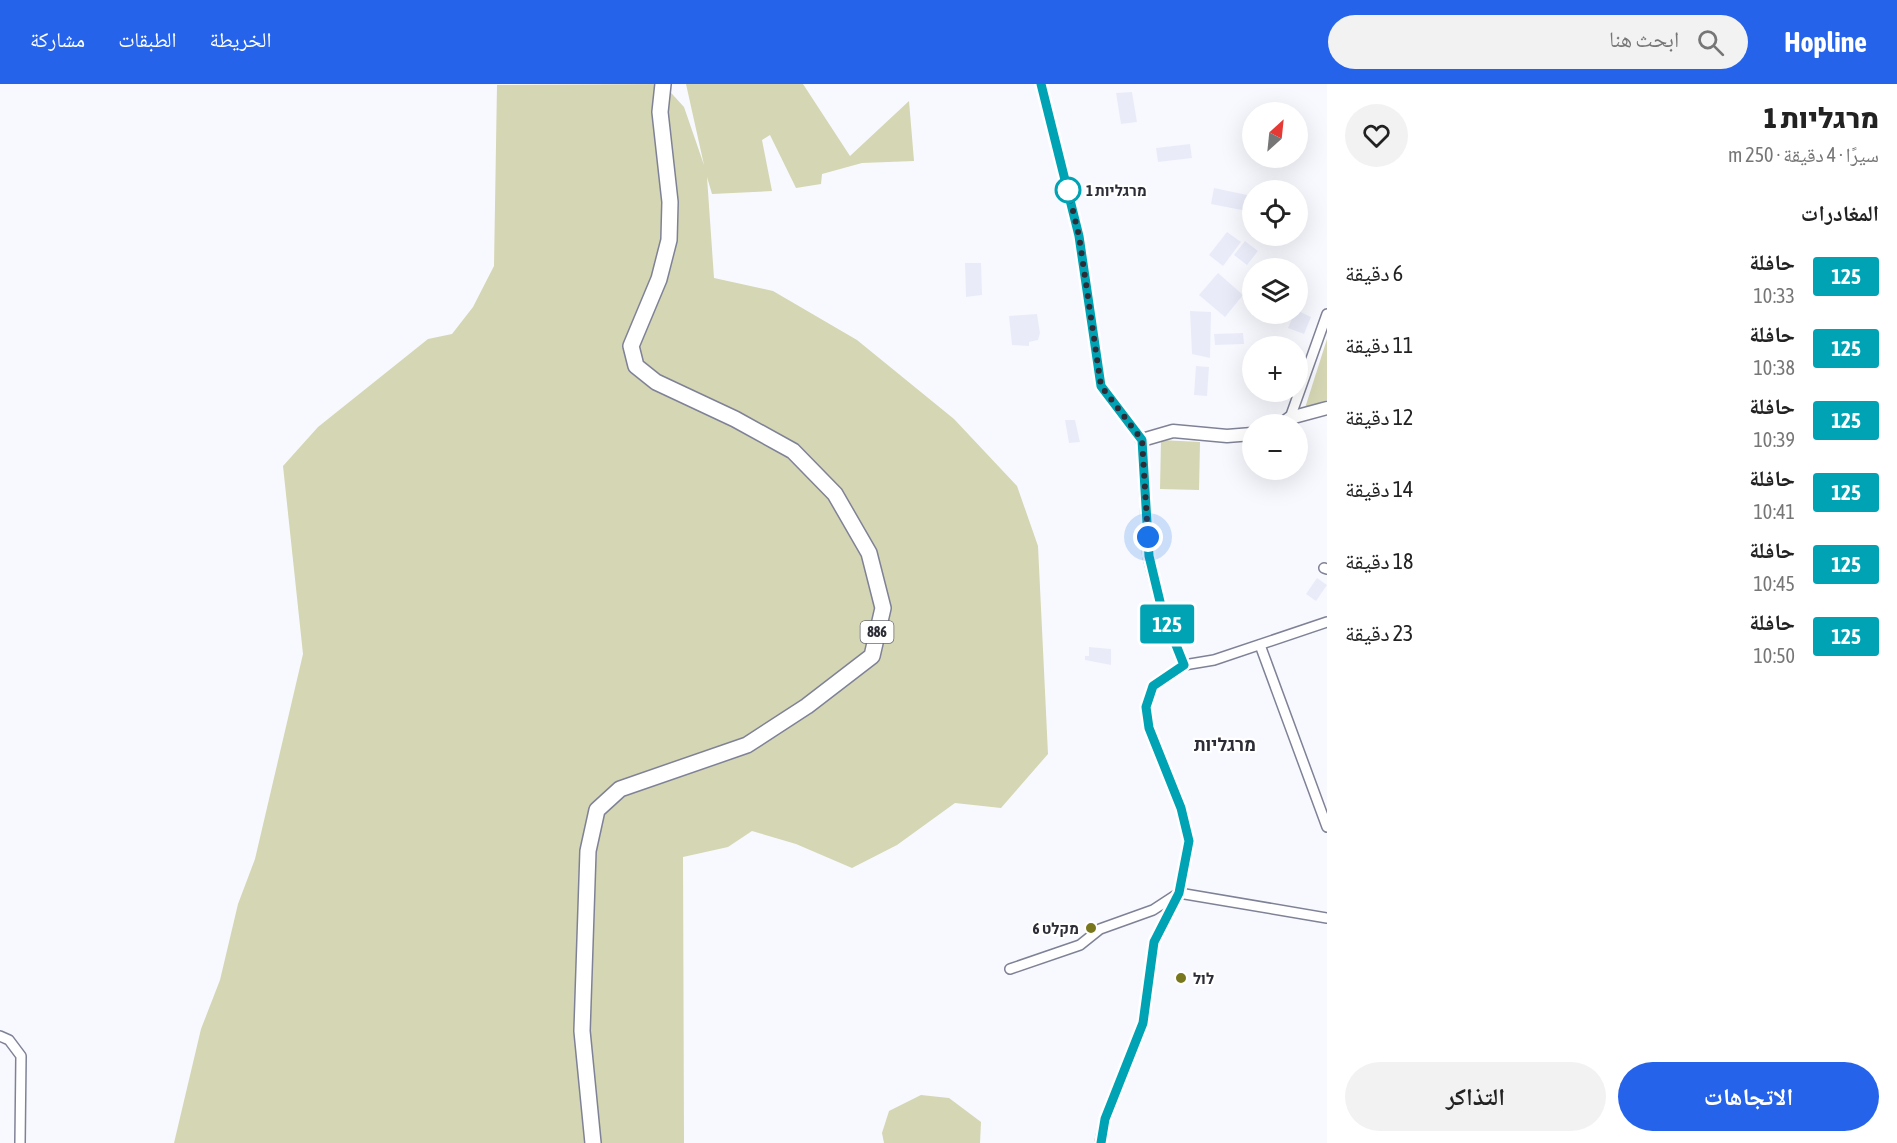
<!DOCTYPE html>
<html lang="ar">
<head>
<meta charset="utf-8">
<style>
	:root { --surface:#fff; --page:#f2f2f2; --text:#222; --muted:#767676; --accent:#2563eb }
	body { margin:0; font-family:"Asap Condensed","Noto Naskh Arabic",Heebo,sans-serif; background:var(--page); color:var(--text); direction:rtl; height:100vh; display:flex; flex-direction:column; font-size:22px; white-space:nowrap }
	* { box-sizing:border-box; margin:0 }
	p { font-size:20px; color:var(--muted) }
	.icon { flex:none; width:33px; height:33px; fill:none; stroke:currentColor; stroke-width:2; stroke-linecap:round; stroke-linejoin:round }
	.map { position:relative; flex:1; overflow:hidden; direction:ltr }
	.details { display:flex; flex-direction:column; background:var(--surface); width:570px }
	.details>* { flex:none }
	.badge { padding:0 12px; border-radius:4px; font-size:21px; line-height:39px }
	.needle { width:39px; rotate:27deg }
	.tools { position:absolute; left:1242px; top:18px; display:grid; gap:12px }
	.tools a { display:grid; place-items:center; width:66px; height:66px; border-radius:50%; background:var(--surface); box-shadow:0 6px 24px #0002; font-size:30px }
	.you { position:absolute; width:30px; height:30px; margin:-15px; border:4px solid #fff; border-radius:50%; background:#1a73e8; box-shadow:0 0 0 9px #1a73e833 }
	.map>.badge { position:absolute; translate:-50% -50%; box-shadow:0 0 0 3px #fff }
	h2 { padding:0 18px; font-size:22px; line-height:54px }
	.round { display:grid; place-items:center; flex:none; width:63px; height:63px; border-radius:32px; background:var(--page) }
	.summary { display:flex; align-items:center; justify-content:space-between; height:102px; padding:0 18px }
	h1 { font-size:28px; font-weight:800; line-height:45px }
	.action { display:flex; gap:12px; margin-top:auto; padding:12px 18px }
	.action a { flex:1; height:69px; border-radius:36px; background:var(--accent); color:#fff; font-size:24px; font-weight:800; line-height:69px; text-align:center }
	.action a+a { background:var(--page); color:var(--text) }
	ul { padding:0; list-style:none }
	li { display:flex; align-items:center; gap:18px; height:72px; padding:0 18px }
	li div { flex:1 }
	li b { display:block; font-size:22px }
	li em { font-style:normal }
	li .badge { min-width:66px; font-weight:700; text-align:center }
	header { display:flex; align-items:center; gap:36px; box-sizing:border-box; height:84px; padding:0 30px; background:var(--accent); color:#fff }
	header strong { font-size:28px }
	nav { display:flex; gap:33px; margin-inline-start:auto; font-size:21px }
	.search { width:420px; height:54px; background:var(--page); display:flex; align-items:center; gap:15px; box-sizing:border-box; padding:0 21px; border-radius:33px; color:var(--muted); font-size:22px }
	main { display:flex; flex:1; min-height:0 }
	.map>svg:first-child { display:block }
</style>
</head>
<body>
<header>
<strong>Hopline</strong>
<div class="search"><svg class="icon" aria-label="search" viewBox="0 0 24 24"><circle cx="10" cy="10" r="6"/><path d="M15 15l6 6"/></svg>ابحث هنا</div>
<nav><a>الخريطة</a><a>الطبقات</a><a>مشاركة</a></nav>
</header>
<main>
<section class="details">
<div class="summary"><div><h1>מרגליות 1</h1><p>سيرًا · 4 دقيقة · 250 m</p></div><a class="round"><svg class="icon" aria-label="heart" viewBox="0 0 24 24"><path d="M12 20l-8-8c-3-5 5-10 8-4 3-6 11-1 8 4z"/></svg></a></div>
<h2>المغادرات</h2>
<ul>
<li><span class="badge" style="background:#00a3b4;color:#fff">125</span><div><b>حافلة</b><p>10:33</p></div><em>6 دقيقة</em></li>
<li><span class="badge" style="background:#00a3b4;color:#fff">125</span><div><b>حافلة</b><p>10:38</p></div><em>11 دقيقة</em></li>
<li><span class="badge" style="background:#00a3b4;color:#fff">125</span><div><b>حافلة</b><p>10:39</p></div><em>12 دقيقة</em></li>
<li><span class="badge" style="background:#00a3b4;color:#fff">125</span><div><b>حافلة</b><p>10:41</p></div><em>14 دقيقة</em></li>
<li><span class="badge" style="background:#00a3b4;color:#fff">125</span><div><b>حافلة</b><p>10:45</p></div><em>18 دقيقة</em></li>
<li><span class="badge" style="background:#00a3b4;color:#fff">125</span><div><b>حافلة</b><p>10:50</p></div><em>23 دقيقة</em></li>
</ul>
<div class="action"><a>الاتجاهات</a><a>التذاكر</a></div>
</section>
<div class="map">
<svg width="1327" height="1059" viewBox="0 0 1327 1059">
	<rect width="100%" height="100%" fill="#f8f9fe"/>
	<g fill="#e9ecf8">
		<path d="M1132,8L1137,38L1121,40L1116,9Z"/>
		<path d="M1190,60L1192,74L1158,78L1156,64Z"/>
		<path d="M1214,104L1252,112V128L1211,120Z"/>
		<path d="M1227,148L1241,158L1223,182L1209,171Z"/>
		<path d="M1245,157L1258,167L1247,181L1234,171Z"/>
		<path d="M965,179H981L982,211L966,213Z"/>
		<path d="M1218,189L1243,211L1225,233L1199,211Z"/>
		<path d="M1190,227L1211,228L1210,274L1192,270Z"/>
		<path d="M1298,227L1311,233L1304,250L1288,244L1294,230Z"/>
		<path d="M1037,230L1040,249L1038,256L1029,258V262L1012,261L1009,232Z"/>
		<path d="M1243,249L1244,260L1215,261L1214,250Z"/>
		<path d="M1196,282L1209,283L1207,312L1194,311Z"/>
		<path d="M1065,336H1075L1080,358L1069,359Z"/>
		<path d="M1317,494L1327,501L1316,517L1306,510Z"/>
		<path d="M1089,563L1111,565V581L1085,576V572H1089Z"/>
	</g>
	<g fill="#d5d6b3">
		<path d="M663,0L684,23L704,81L686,0H803L850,72L909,17L914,77L862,79L822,90L821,100L796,104L770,51L762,56L772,107L712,110L707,93L714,194L773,207L857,256L954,335L1017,402L1038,462L1048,670L1001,724L955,719L897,761L852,784L796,760L752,747L728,763L683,773L684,1059H174L201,945L220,896L238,820L255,775L303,570L283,382L318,343L428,255L452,250L473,223L494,182L497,1Z"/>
		<path d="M1327,255V316L1305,324Z"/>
		<path d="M1161,356L1200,358L1199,406L1160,405Z"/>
		<path d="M921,1011L949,1014L981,1038L980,1059H884L882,1049L889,1027Z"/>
	</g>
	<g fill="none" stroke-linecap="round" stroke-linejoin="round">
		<defs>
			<g id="minor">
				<path d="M1041,0L1079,152L1101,302L1142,356L1148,472L1162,526L1184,581"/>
				<path d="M1290,334L1327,230"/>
				<path d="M1324,484L1327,485"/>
				<path d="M1260,561L1327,743"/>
				<path d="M1010,885L1080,861L1100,845L1153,826L1179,809L1327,834"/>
				<path d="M0,952L9,956L21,972L20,1059"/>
				<path d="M1100,1059L1105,1035L1143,939L1154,858L1179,809L1189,757L1181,724L1149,644L1146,623L1153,602L1184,581L1214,576L1327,538"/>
			</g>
			<g id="tertiary">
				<path d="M1282,340L1290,334L1327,324"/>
				<path d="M1142,356L1173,347L1227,352L1252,350"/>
			</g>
			<path id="primary" d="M593,1059L582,947L588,767L597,726L620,705L747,661L807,622L872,572L883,524L869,469L835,410L793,367L735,335L656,298L636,282L631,262L659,195L669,156L670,118L660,28L663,0"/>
		</defs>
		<use href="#minor" stroke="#7f8297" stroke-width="12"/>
		<use href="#tertiary" stroke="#7f8297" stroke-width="15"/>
		<use href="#primary" stroke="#7f8297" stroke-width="18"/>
		<use href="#minor" stroke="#fff" stroke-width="9"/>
		<use href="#tertiary" stroke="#fff" stroke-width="12"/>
		<use href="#primary" stroke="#fff" stroke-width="15"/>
	</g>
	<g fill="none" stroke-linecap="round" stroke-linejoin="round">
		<defs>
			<path id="line" d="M1041,0L1079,152L1101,302L1142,356L1149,472L1162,526L1184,581L1153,602L1146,623L1149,644L1181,724L1189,757L1179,809L1154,858L1143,939L1105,1035L1101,1059"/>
		</defs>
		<use href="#line" stroke="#fff" stroke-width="14"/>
		<use href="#line" stroke="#00a3b4" stroke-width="9"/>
		<path stroke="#2c2d36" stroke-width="6" stroke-dasharray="0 10.8" d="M1068,106L1079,152L1101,302L1142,356L1148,453"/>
	</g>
	<circle fill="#fff" stroke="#00a3b4" stroke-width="3" cx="1068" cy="106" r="12"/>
	<g fill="#79771d" stroke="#fff" stroke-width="2">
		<circle cx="1091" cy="844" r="6"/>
		<circle cx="1181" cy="894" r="6"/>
	</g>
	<g text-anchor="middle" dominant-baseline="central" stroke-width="4.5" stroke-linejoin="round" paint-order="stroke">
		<rect fill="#fff" stroke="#6b6c72" stroke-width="1.5" x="860.5" y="537" width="33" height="22" rx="4.5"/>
		<g font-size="14" font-weight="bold" fill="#2c2d36">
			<text x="877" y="548">886</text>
		</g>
		<g font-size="15" font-weight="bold" fill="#2c2d36" stroke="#fff" text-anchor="start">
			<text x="1086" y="106">מרגליות 1</text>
		</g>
		<g font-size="15" font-weight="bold" fill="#2c2d36" stroke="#fff" text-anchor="end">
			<text x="1079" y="844">מקלט 6</text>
			<text x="1193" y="894" text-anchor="start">לול</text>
		</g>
		<g font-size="18" font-weight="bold" fill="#2c2d36" stroke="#fff">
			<text x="1225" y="660">מרגליות</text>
		</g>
	</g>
</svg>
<div class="tools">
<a><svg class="needle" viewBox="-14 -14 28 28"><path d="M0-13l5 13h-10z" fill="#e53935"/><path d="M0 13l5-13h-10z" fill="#767676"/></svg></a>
<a><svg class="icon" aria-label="locate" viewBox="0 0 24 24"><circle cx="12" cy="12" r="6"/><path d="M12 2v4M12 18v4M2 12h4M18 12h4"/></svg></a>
<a><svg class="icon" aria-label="layers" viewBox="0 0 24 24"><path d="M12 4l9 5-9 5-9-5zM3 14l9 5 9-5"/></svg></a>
<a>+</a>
<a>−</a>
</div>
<div class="you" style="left:1148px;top:453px"></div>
<b class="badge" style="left:1167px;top:540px;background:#00a3b4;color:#fff">125</b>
</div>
</main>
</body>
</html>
